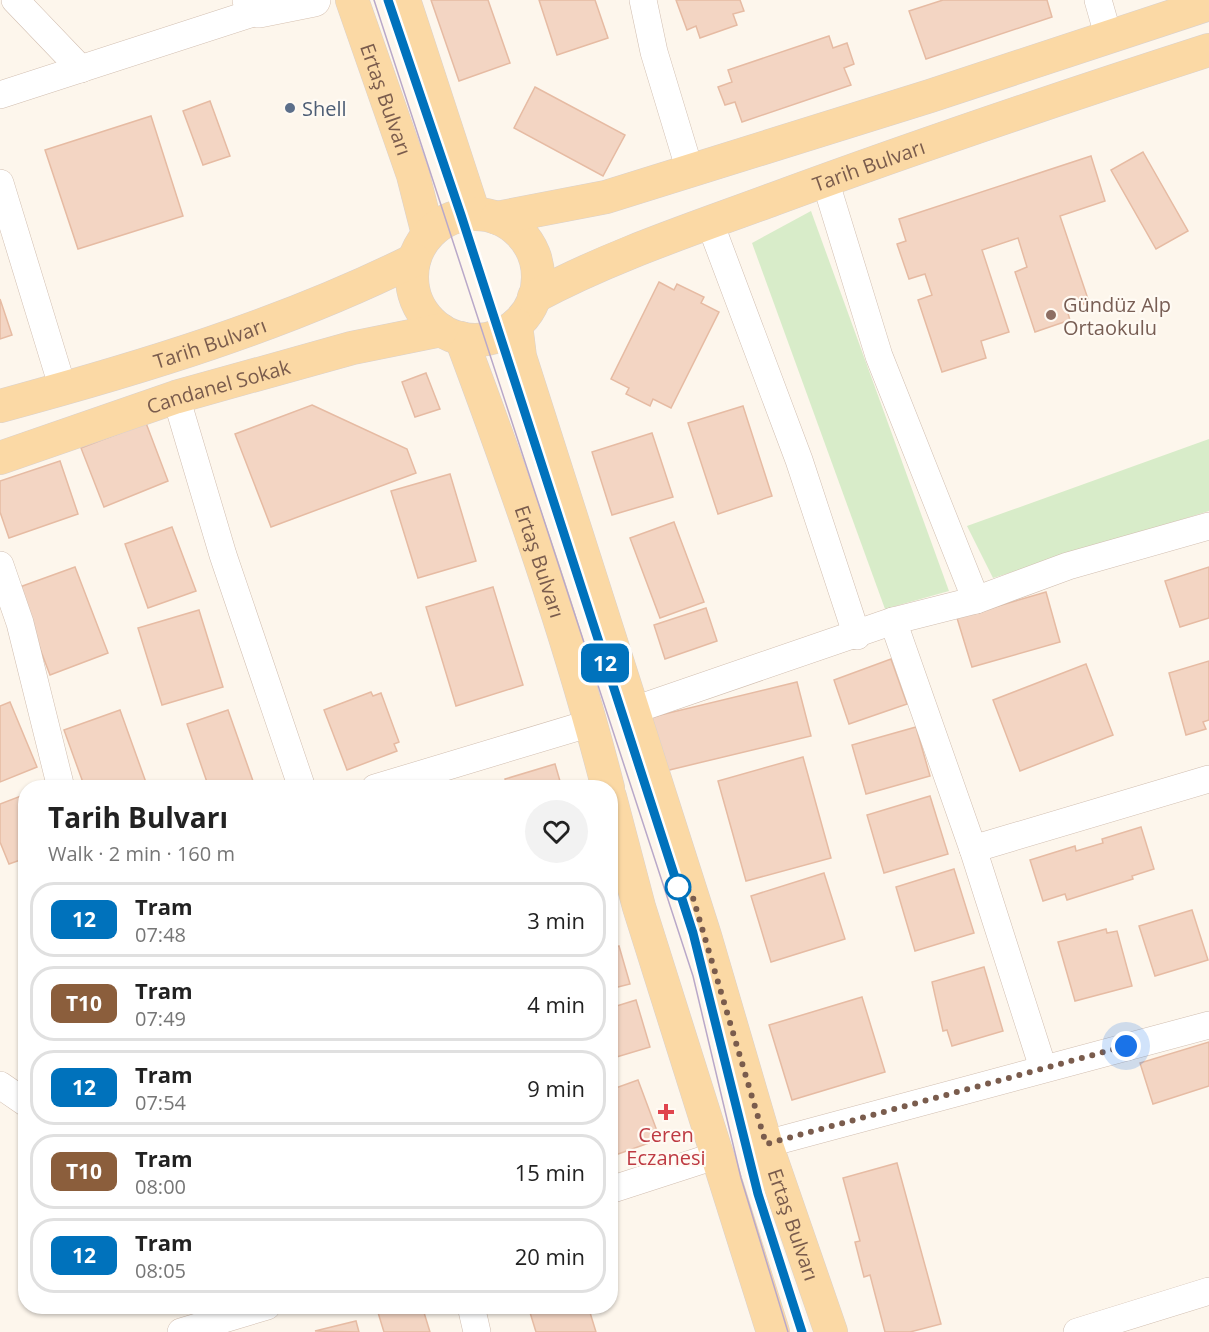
<!DOCTYPE html>
<html lang="en">
<head>
<meta charset="utf-8">
<style>
	:root { --surface:#fff; --page:#f2f2f2; --text:#222; --muted:#767676; --line:#e0e0e0 }
	body { margin:0; font-family:"Open Sans",sans-serif; background:var(--page); color:var(--text); height:100vh; display:flex; flex-direction:column; font-size:22px; white-space:nowrap }
	* { box-sizing:border-box; margin:0 }
	p { font-size:20px; color:var(--muted) }
	.icon { flex:none; width:33px; height:33px; fill:none; stroke:currentColor; stroke-width:2; stroke-linecap:round; stroke-linejoin:round }
	.map { position:relative; flex:1; overflow:hidden }
	.side { position:absolute; left:18px; top:780px; width:600px; height:534px; display:flex; flex-direction:column; background:var(--surface); border-radius:24px; box-shadow:0 2px 4px #0004 }
	.side>* { flex:none }
	.badge { padding:0 12px; border-radius:9px; font-size:21px; line-height:39px }
	.you { position:absolute; width:30px; height:30px; margin:-15px; border:4px solid #fff; border-radius:50%; background:#1a73e8; box-shadow:0 0 0 9px #1a73e833 }
	.map>.badge { position:absolute; translate:-50% -50%; box-shadow:0 0 0 3px #fff }
	.round { display:grid; place-items:center; flex:none; width:63px; height:63px; border-radius:32px; background:var(--page) }
	.headline { display:flex; align-items:center; justify-content:space-between; height:102px; padding:0 30px }
	h1 { font-size:28px; font-weight:700; line-height:45px }
	ul { padding:0; list-style:none }
	li { display:flex; align-items:center; gap:18px; height:75px; margin:0 12px 9px; padding:0 18px; border:3px solid var(--line); border-radius:24px }
	li div { flex:1 }
	li b { display:block; font-size:22px }
	li em { font-style:normal }
	li .badge { min-width:66px; font-weight:700; text-align:center }
	.map>svg:first-child { display:block }
</style>
</head>
<body>
<div class="map">
<svg width="1209" height="1332" viewBox="0 0 1209 1332">
	<rect width="100%" height="100%" fill="#fdf6ec"/>
	<g fill="#d8ecc9">
		<path d="M811,211L949,591L885,609L752,243Z"/>
		<path d="M1209,439V511L993,578L967,526Z"/>
	</g>
	<g fill="#f3d5c3" stroke="#e6bba3" stroke-width="1.5">
		<path d="M431,0H488L510,63L459,81Z"/>
		<path d="M539,0H595L608,38L557,55Z"/>
		<path d="M676,0H740L744,11L733,14L737,25L700,38L696,26L687,30Z"/>
		<path d="M943,0H1047L1052,17L926,59L909,11Z"/>
		<path d="M829,36L833,48L847,43L854,64L844,68L851,85L742,122L735,102L725,105L718,87L732,82L728,70Z"/>
		<path d="M535,87L625,135L603,176L514,128Z"/>
		<path d="M210,101L230,156L203,165L183,111Z"/>
		<path d="M151,116L183,216L78,249L45,150Z"/>
		<path d="M1143,152L1188,231L1156,249L1111,170Z"/>
		<path d="M1091,156L1105,201L1060,216L1089,302L1067,310L1070,320L1035,332L1015,272L1027,267L1018,238L982,250L1009,332L981,341L986,358L942,372L918,300L932,295L925,274L909,279L897,244L906,241L899,219Z"/>
		<path d="M659,282L674,290L677,284L704,297L701,303L719,312L671,408L653,399L650,406L626,394L629,388L611,379Z"/>
		<path d="M0,299L12,335L0,339Z"/>
		<path d="M426,373L440,409L415,417L402,382Z"/>
		<path d="M312,405L407,449L416,473L271,527L235,434Z"/>
		<path d="M743,406L772,496L718,514L688,423Z"/>
		<path d="M146,423L168,481L104,507L81,448Z"/>
		<path d="M652,433L673,497L612,515L592,452Z"/>
		<path d="M60,461L78,514L9,538L0,512V481Z"/>
		<path d="M450,474L476,561L418,578L391,491Z"/>
		<path d="M674,522L704,602L660,618L630,538Z"/>
		<path d="M172,527L196,591L148,608L125,544Z"/>
		<path d="M75,567L108,653L50,675L17,588Z"/>
		<path d="M1209,567V618L1180,627L1165,581Z"/>
		<path d="M493,587L523,685L456,706L426,607Z"/>
		<path d="M1046,592L1060,642L972,667L957,618Z"/>
		<path d="M706,608L717,641L665,659L654,625Z"/>
		<path d="M199,610L223,687L162,705L138,628Z"/>
		<path d="M891,659L907,704L849,724L834,680Z"/>
		<path d="M1209,661V720L1203,722L1206,729L1186,735L1169,673Z"/>
		<path d="M1086,664L1113,735L1020,771L993,700Z"/>
		<path d="M797,682L811,736L665,771L652,717Z"/>
		<path d="M371,692L373,696L381,693L399,742L394,744L397,751L347,770L324,710Z"/>
		<path d="M10,702L37,767L0,782V706Z"/>
		<path d="M120,710L148,788H85L64,730Z"/>
		<path d="M228,710L253,781L234,788H209L187,724Z"/>
		<path d="M916,727L930,776L866,794L852,745Z"/>
		<path d="M803,757L831,858L746,881L718,781Z"/>
		<path d="M555,764L562,788H507L505,779Z"/>
		<path d="M26,794V858L9,864L0,842V804Z"/>
		<path d="M930,796L948,854L884,873L867,815Z"/>
		<path d="M1141,827L1154,869L1132,876L1133,879L1067,900L1065,894L1043,901L1030,860L1075,846L1076,851L1103,843L1102,839Z"/>
		<path d="M954,869L974,933L915,951L896,887Z"/>
		<path d="M824,873L845,939L771,962L751,896Z"/>
		<path d="M1192,910L1208,960L1155,976L1139,926Z"/>
		<path d="M1106,929L1107,933L1117,931L1132,986L1075,1001L1058,942Z"/>
		<path d="M619,946L630,984L610,989V949Z"/>
		<path d="M984,967L1003,1031L952,1046L947,1030L943,1031L932,982Z"/>
		<path d="M862,997L885,1072L792,1100L769,1025Z"/>
		<path d="M636,1000L650,1047L610,1059V1008Z"/>
		<path d="M1209,1042V1086L1153,1104L1140,1063Z"/>
		<path d="M638,1080L660,1139L610,1157V1090Z"/>
		<path d="M897,1163L941,1324L910,1332H885L870,1275L864,1277L855,1242L860,1241L843,1178Z"/>
		<path d="M376,1306H422L430,1332H384Z"/>
		<path d="M528,1306H588L596,1332H536Z"/>
		<path d="M356,1321L359,1332L315,1331Z"/>
	</g>
	<g fill="none" stroke-linecap="round" stroke-linejoin="round">
		<defs>
			<g id="street">
				<path d="M15,0L81,69"/>
				<path d="M643,0L654,52L690,171"/>
				<path d="M1098,0L1108,35"/>
				<path d="M0,95L259,11"/>
				<path d="M825,180L879,356L976,600"/>
				<path d="M0,183L63,389"/>
				<path d="M710,223L799,460L857,636"/>
				<path d="M176,397L223,555L302,788"/>
				<path d="M0,565L20,623L61,788"/>
				<path d="M893,621L973,849L1209,779"/>
				<path d="M634,710L893,621L976,600L1068,566L1209,526"/>
				<path d="M375,788L591,723"/>
				<path d="M973,849L1043,1068"/>
				<path d="M0,1085L26,1103"/>
				<path d="M766,1144L1209,1025"/>
				<path d="M610,1190L718,1155"/>
				<path d="M471,1306L477,1332"/>
				<path d="M181,1332L267,1306"/>
				<path d="M1077,1332L1209,1291"/>
			</g>
			<path id="secondary" d="M249,0L259,11L314,0"/>
			<g id="primary">
				<path id="s1" d="M352,0L413,175L428,234"/>
				<path d="M404,0L474,214"/>
				<circle cx="475" cy="277" r="63"/>
				<path d="M497,218L606,197L930,96L1209,4"/>
				<path id="s2" d="M534,297C610,256 693,229 774,199C918,146 1063,97 1209,50"/>
				<path id="s3" d="M516,325L520,357L705,936L766,1144L831,1332"/>
				<path id="s4" d="M461,338C516,485 569,636 608,788"/>
				<path id="s5" d="M0,406C141,368 283,325 414,260"/>
				<path id="s6" d="M0,458L176,397L352,348L441,330"/>
				<path d="M610,797L639,907L773,1332"/>
			</g>
		</defs>
		<use href="#street" stroke="#d1beb0" stroke-width="28"/>
		<use href="#secondary" stroke="#d6c0b0" stroke-width="34"/>
		<use href="#primary" stroke="#dad1cd" stroke-width="34"/>
		<use href="#street" stroke="#fff" stroke-width="27"/>
		<use href="#secondary" stroke="#fff" stroke-width="33"/>
		<use href="#primary" stroke="#fbd9a5" stroke-width="33"/>
		<g stroke="#b9a8c9" stroke-width="1.5">
			<path d="M374,0L693,976L741,1178L788,1332"/>
			<path d="M388,0L461,215L693,933L758,1194L802,1332"/>
		</g>
	</g>
	<g fill="none" stroke-linecap="round" stroke-linejoin="round">
		<defs>
			<path id="line" d="M388,0L461,215L693,933L758,1194L802,1332"/>
		</defs>
		<use href="#line" stroke="#fff" stroke-width="14"/>
		<use href="#line" stroke="#0072bc" stroke-width="9"/>
		<path stroke="#7a5c4d" stroke-width="6" stroke-dasharray="0 10.8" d="M678,887L691,891L766,1144L1126,1046"/>
	</g>
	<circle fill="#5c6f8a" stroke="#fffaf3" stroke-width="2" cx="290" cy="108" r="6"/>
	<circle fill="#8d6e63" stroke="#fffaf3" stroke-width="2" cx="1051" cy="315" r="6"/>
	<circle fill="#fff" stroke="#0072bc" stroke-width="3" cx="678" cy="887" r="12"/>
	<path fill="#e0444e" stroke="#fffaf3" stroke-width="2" d="M663 1103h6v6h6v6h-6v6h-6v-6h-6v-6h6z"/>
	<g text-anchor="middle" dominant-baseline="central" stroke-width="4.5" stroke-linejoin="round" paint-order="stroke">
		<g font-size="20" fill="#7a5c4d" stroke="#fffaf3">
			<text stroke="none"><textPath href="#s1" startOffset="105">Ertaş Bulvarı</textPath></text>
			<text stroke="none"><textPath href="#s2" startOffset="360">Tarih Bulvarı</textPath></text>
			<text stroke="none"><textPath href="#s5" startOffset="219">Tarih Bulvarı</textPath></text>
			<text stroke="none"><textPath href="#s6" startOffset="230">Candanel Sokak</textPath></text>
			<text stroke="none"><textPath href="#s4" startOffset="237">Ertaş Bulvarı</textPath></text>
			<text stroke="none"><textPath href="#s3" startOffset="942">Ertaş Bulvarı</textPath></text>
		</g>
		<g font-size="20" fill="#4e5e75" stroke="#fffaf3" text-anchor="start">
			<text x="302" y="108">Shell</text>
		</g>
		<g font-size="20" fill="#785e54" stroke="#fffaf3" text-anchor="start">
			<text x="1063" y="304">Gündüz Alp<tspan x="1063" dy="23">Ortaokulu</tspan></text>
		</g>
		<g font-size="20" fill="#be3a42" stroke="#fffaf3">
			<text x="666" y="1134">Ceren<tspan x="666" dy="23">Eczanesi</tspan></text>
		</g>
	</g>
</svg>
<div class="you" style="left:1126px;top:1046px"></div>
<b class="badge" style="left:605px;top:663px;background:#0072bc;color:#fff">12</b>
<section class="side">
<div class="headline"><div><h1>Tarih Bulvarı</h1><p>Walk · 2 min · 160 m</p></div><a class="round"><svg class="icon" aria-label="heart" viewBox="0 0 24 24"><path d="M12 20l-8-8c-3-5 5-10 8-4 3-6 11-1 8 4z"/></svg></a></div>
<ul>
<li><span class="badge" style="background:#0072bc;color:#fff">12</span><div><b>Tram</b><p>07:48</p></div><em>3 min</em></li>
<li><span class="badge" style="background:#8b5e3c;color:#fff">T10</span><div><b>Tram</b><p>07:49</p></div><em>4 min</em></li>
<li><span class="badge" style="background:#0072bc;color:#fff">12</span><div><b>Tram</b><p>07:54</p></div><em>9 min</em></li>
<li><span class="badge" style="background:#8b5e3c;color:#fff">T10</span><div><b>Tram</b><p>08:00</p></div><em>15 min</em></li>
<li><span class="badge" style="background:#0072bc;color:#fff">12</span><div><b>Tram</b><p>08:05</p></div><em>20 min</em></li>
</ul>
</section>
</div>
</body>
</html>
